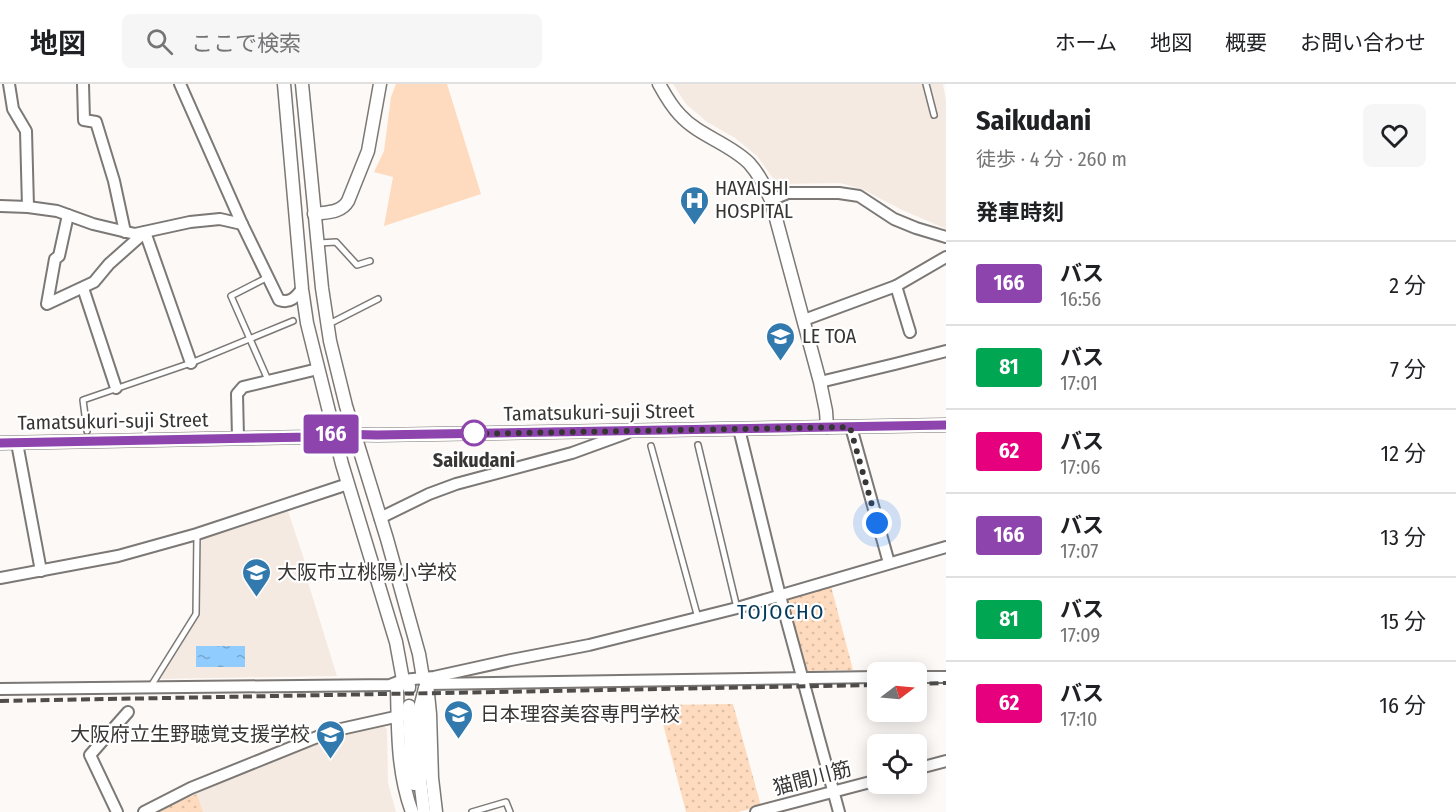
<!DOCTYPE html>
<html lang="ja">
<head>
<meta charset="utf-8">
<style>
	:root { --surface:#fff; --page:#f6f6f6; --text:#202124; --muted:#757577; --line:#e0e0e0 }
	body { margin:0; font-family:"Fira Sans Condensed","Noto Sans JP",sans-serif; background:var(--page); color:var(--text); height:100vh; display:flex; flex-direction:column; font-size:22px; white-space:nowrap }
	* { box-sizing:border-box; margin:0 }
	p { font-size:20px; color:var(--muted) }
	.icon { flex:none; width:33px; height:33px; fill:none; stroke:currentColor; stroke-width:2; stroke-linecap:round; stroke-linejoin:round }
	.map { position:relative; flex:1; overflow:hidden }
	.sheet { display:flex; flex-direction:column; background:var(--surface); width:510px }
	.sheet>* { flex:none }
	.badge { padding:0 12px; border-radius:4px; font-size:21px; line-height:39px }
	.needle { width:39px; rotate:74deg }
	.tools { position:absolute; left:867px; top:578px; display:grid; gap:12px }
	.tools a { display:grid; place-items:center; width:60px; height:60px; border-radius:9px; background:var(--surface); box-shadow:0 3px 15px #0003; font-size:30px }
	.you { position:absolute; width:30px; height:30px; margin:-15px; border:4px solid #fff; border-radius:50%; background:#1a73e8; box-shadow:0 0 0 9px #1a73e833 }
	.map>.badge { position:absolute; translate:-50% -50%; box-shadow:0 0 0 3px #fff }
	h2 { padding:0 30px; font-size:22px; line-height:54px }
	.round { display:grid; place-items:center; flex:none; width:63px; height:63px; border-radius:9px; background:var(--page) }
	.summary { display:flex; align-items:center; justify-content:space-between; height:102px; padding:0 30px }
	h1 { font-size:28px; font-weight:700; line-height:45px }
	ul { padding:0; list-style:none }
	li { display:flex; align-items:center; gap:18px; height:84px; padding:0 30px; border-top:2px solid var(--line) }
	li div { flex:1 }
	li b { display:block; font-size:22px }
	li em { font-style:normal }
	li .badge { min-width:66px; font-weight:700; text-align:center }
	header { display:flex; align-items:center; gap:36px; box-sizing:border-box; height:84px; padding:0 30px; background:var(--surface); border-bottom:2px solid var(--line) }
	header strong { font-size:28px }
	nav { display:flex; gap:33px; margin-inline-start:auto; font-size:21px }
	.search { width:420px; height:54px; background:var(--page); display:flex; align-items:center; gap:15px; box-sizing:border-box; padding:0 21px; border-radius:9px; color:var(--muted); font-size:22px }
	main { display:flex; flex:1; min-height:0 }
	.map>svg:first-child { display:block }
</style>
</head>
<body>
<header>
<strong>地図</strong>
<div class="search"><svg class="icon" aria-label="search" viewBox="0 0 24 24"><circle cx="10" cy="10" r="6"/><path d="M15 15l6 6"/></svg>ここで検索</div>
<nav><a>ホーム</a><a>地図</a><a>概要</a><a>お問い合わせ</a></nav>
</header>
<main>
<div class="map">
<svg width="946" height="728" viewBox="0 0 946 728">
	<defs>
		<pattern id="green-dots" width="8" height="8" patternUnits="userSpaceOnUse" patternTransform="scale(1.5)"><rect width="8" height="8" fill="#fedbbe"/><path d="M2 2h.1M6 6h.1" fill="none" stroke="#dabda4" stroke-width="1.8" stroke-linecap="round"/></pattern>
		<pattern id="water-ripples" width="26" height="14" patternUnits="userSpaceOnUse" patternTransform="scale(1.5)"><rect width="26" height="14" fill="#90cdfe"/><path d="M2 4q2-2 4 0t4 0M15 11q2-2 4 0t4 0" fill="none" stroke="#77a7ce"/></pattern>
	</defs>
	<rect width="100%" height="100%" fill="#fdf9f6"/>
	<g fill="#f5eae2">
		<path d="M673,0H943L946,17V145L900,125L862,105L840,99L777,100L757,72L735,54L707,38L686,20Z"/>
		<path d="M287,424L311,496L308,498L337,592L159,595L199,529V455L214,451L213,447Z"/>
		<path d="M380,639L387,645L388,699L396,728H203L196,708L334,652Z"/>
	</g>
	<g fill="url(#green-dots)">
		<path d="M831,502L853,586L808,587L805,584L787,518L791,513Z"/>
		<path d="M733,620L761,722L738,728H686L658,621Z"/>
		<path d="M197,710L203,728H157L171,720Z"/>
	</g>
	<path fill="#fedbbe" d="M396,0H447L481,110L384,142L393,93L374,88L384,67L391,13Z"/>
	<rect fill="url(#water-ripples)" x="196" y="562" width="49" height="21"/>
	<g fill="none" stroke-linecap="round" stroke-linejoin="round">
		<defs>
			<g id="service">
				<path d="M926,0L934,31"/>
				<path d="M319,159L336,158L357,181L370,177"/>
				<path d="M268,193L231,212L268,296"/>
				<path d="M329,240L378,215"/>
				<path d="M87,347L83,316L191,279L293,237"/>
				<path d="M698,361L737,524"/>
				<path d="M651,362L698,534"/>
				<path d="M151,602L196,530L197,450"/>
				<path d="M472,728L506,718L510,728"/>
			</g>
			<g id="minor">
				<path d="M9,0L13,25L26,47L28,123"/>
				<path d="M83,0L84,36L96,38L114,97L125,148"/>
				<path d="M180,0L242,140L279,216C290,220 296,213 302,205"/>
				<path d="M771,116L788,109H839L859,112L894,135L916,144L946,153"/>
				<path d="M0,122L28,123L57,127L93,140L135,150L190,138L220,135L242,140"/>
				<path d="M68,131L59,172L55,175L47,220L94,198L109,180L145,148L191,279"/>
				<path d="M896,202L910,248"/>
				<path d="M83,204L116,304"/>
				<path d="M804,236L896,202L946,173"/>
				<path d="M820,298L895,280L946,267"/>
				<path d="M851,343L889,479"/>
				<path d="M739,345L780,512L839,728"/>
				<path d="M238,354L237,310L243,303L318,285"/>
				<path d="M17,359L41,487"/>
				<path d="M380,434L429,410L456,400L572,369L627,349"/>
				<path d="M0,494L118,472L197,450L348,400"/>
				<path d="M916,593H946"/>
				<path d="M427,600L878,593"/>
				<path d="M0,605L390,601L403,596L434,593L511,576L589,561L737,524L946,463"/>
				<path d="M916,685L946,677"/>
				<path d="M117,728L90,671L128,628"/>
				<path d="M144,728L191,704L332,647L404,631"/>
				<path d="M756,728L878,696"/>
			</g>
			<g id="tertiary">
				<path d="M284,0L302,205L307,239L342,380L396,558L403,596L409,602V604"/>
				<path d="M302,0L322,204L330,257L346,322L387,455L419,570L423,594L427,600L430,630L432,694L436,728"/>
				<path d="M659,0C665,11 671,22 680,31C699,52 729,59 749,79C759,90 765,103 771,116L820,298L826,327L827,343"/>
				<path d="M314,130C327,128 341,129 348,117L368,67L380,0"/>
				<path d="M0,359L312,353L335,350L377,351L946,341"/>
				<path d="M403,596L397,603C398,645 397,688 412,728"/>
				<path d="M409,622L411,676L414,700"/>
				<path d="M424,728L420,695L421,620L425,604"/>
			</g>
		</defs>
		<use href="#service" stroke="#7b7875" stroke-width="8"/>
		<use href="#minor" stroke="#7b7875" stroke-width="14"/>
		<use href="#tertiary" stroke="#7b7875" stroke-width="15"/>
		<use href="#service" stroke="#fff" stroke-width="5"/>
		<use href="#minor" stroke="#fff" stroke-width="10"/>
		<use href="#tertiary" stroke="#fff" stroke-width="12"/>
		<g stroke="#4f4d4c" stroke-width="4" stroke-dasharray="9 4.5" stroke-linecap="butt">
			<path d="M916,600L946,599"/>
			<path d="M0,617L878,601"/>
		</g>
	</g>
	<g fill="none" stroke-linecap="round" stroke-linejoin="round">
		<defs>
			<path id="line" d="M0,359L312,353L334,350L377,351L946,341"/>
		</defs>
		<use href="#line" stroke="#fff" stroke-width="14"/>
		<use href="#line" stroke="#8e44ad" stroke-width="9"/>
		<path stroke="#383635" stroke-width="6" stroke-dasharray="0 10.8" d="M474,349L464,350L850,343L877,439"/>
	</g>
	<defs>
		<symbol id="hospital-pin" viewBox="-11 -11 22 30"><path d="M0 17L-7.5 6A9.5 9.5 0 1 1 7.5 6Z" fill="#327aae" stroke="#fff"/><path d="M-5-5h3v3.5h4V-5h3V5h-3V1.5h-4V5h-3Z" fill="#fff"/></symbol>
		<symbol id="university-pin" viewBox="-11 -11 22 30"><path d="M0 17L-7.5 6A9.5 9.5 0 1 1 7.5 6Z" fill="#327aae" stroke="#fff"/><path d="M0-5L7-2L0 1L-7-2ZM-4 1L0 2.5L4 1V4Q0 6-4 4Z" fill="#fff"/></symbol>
		<symbol id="school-pin" viewBox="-11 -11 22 30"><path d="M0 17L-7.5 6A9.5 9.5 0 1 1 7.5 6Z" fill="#327aae" stroke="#fff"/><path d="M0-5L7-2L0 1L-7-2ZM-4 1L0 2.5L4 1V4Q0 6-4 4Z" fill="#fff"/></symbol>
	</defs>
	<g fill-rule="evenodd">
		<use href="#hospital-pin" x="678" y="100" width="33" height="45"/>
		<use href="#university-pin" x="764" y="236" width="33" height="45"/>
		<use href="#school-pin" x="240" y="472" width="33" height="45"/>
		<use href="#university-pin" x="442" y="614" width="33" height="45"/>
		<use href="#school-pin" x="314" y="634" width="33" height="45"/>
	</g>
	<circle fill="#fff" stroke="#8e44ad" stroke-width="3" cx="474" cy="349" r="12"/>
	<g text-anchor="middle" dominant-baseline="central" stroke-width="4.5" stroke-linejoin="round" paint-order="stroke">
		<g font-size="20" fill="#383635" stroke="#fff" text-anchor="start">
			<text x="715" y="104">HAYAISHI<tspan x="715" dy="23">HOSPITAL</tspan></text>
			<text x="802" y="252">LE TOA</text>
			<text x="277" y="488">大阪市立桃陽小学校</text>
			<text x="480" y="630">日本理容美容専門学校</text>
			<text x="310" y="650" text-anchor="end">大阪府立生野聴覚支援学校</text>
		</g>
		<g font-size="20" fill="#383635" stroke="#fff">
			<text transform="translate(599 328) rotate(-1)">Tamatsukuri-suji Street</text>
			<text transform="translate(113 337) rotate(-1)">Tamatsukuri-suji Street</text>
			<text transform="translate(812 694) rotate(-15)">猫間川筋</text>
		</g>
		<g font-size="20" font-weight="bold" fill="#383635" stroke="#fff">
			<text x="474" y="376">Saikudani</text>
		</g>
		<g font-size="21" letter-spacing="1.5" fill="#033b5d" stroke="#fff">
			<text x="781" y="528">TOJOCHO</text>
		</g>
	</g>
</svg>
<div class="tools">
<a><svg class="needle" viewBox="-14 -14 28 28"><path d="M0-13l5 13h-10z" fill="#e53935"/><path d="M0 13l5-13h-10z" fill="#757577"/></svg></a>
<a><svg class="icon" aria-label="locate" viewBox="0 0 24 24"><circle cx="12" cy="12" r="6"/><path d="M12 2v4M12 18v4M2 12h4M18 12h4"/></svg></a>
</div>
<div class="you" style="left:877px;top:439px"></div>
<b class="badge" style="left:331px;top:350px;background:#8e44ad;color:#fff">166</b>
</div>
<section class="sheet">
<div class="summary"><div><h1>Saikudani</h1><p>徒歩 · 4 分 · 260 m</p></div><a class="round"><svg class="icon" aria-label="heart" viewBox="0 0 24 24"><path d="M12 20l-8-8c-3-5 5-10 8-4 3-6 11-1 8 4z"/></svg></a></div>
<h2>発車時刻</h2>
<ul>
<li><span class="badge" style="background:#8e44ad;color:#fff">166</span><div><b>バス</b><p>16:56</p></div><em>2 分</em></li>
<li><span class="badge" style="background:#00a651;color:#fff">81</span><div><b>バス</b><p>17:01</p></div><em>7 分</em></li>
<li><span class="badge" style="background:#e6007e;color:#fff">62</span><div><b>バス</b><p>17:06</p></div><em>12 分</em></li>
<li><span class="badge" style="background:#8e44ad;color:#fff">166</span><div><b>バス</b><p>17:07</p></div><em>13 分</em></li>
<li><span class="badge" style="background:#00a651;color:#fff">81</span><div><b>バス</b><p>17:09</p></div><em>15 分</em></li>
<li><span class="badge" style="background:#e6007e;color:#fff">62</span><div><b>バス</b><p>17:10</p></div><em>16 分</em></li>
</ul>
</section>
</main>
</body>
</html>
